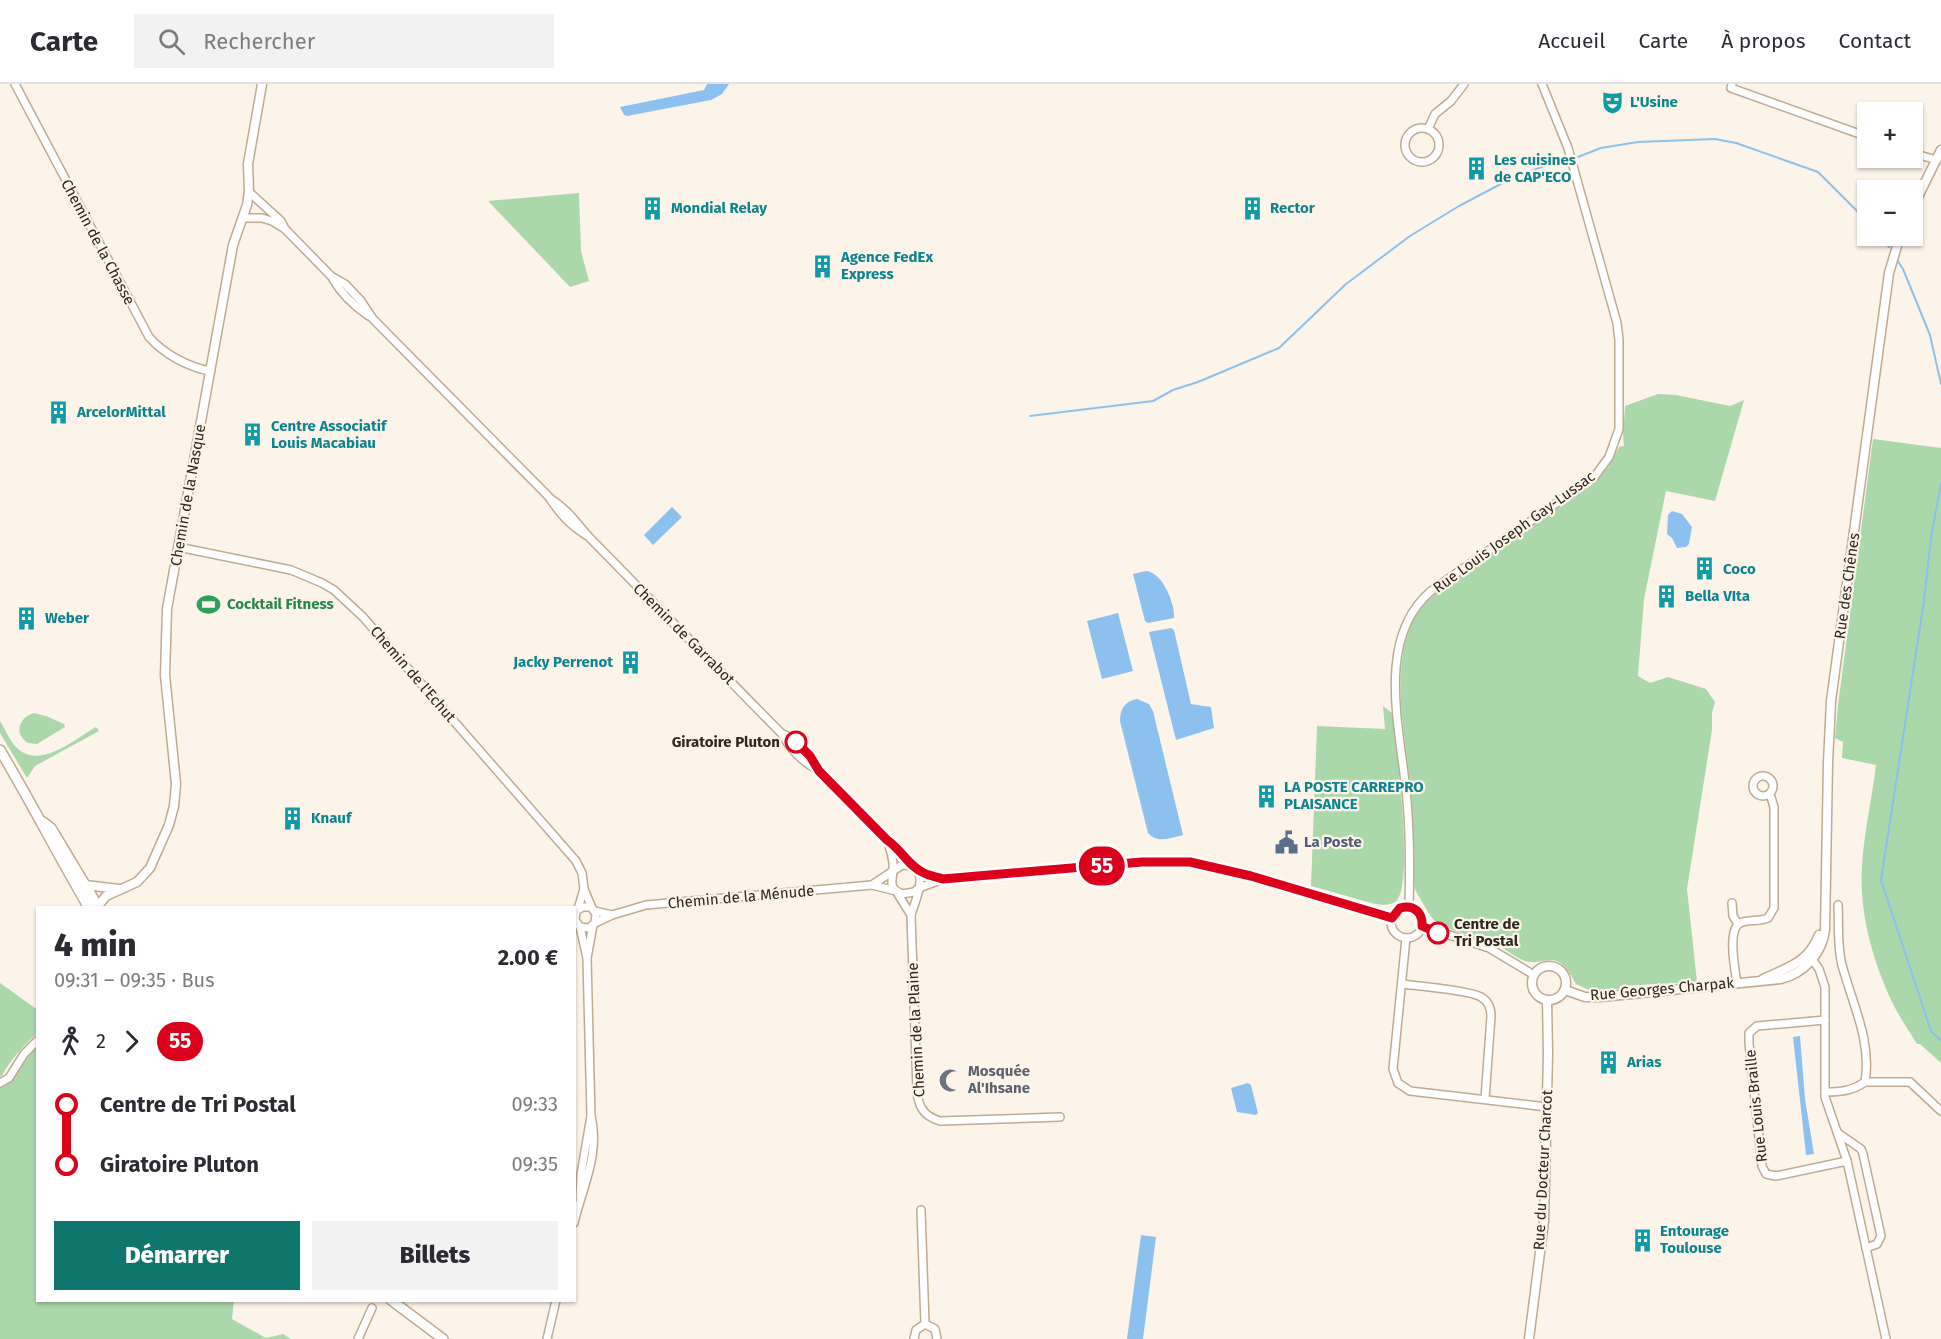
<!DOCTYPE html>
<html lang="fr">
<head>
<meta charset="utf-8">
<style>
	:root { --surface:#fff; --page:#f2f2f3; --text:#2b2b33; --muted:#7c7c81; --line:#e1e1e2; --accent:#0f766e }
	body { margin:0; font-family:"Fira Sans",sans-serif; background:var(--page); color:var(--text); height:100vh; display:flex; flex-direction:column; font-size:22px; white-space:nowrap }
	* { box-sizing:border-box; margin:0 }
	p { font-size:20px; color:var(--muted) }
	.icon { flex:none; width:33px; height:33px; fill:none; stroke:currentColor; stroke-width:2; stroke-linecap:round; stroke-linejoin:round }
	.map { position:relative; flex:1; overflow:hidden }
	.panel { position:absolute; left:36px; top:822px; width:540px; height:396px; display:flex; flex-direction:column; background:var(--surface); border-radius:0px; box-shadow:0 2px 4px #0004 }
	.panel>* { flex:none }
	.badge { padding:0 12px; border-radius:20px; font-size:21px; line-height:39px }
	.fabs { position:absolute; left:1857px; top:18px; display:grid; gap:12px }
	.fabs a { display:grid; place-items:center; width:66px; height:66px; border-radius:0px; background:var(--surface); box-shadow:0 2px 4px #0004; font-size:30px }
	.map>.badge { position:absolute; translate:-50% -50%; box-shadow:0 0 0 3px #fff }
	.legs { display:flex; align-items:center; gap:9px; height:66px; padding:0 18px; font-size:20px }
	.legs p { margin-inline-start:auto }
	.overview { display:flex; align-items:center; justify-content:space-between; height:102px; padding:0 18px }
	h1 { font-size:33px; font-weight:800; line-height:45px }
	.action { display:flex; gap:12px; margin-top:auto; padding:12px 18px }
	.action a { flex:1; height:69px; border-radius:0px; background:var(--accent); color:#fff; font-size:24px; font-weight:800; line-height:69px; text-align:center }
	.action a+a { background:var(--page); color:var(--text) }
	ul { padding:0 18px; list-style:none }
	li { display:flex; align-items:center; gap:21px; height:60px; font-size:22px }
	li i { display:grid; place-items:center; width:9px; height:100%; margin:0 8px; background:currentColor }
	li i::after { content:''; width:15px; height:15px; margin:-8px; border:4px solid; border-radius:50%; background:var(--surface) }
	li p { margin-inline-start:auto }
	li:first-child i { background:linear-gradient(#0000 50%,currentColor 0) }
	li:last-child i { background:linear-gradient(currentColor 50%,#0000 0) }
	header { display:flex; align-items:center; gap:36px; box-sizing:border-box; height:84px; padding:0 30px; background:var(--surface); border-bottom:2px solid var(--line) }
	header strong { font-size:28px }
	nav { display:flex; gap:33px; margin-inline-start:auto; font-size:21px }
	.search { width:420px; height:54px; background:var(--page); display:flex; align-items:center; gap:15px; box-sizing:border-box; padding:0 21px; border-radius:0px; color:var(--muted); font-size:22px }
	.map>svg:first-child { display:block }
</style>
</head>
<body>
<header>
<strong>Carte</strong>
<div class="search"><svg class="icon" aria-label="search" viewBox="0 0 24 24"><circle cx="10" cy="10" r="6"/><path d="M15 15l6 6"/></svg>Rechercher</div>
<nav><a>Accueil</a><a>Carte</a><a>À propos</a><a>Contact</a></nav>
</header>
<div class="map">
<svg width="1941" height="1255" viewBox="0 0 1941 1255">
	<rect width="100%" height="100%" fill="#fdf4e9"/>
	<g fill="#abd8aa">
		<path d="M579,109L581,167L589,197L570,203L488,117Z"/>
		<path d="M1658,310L1676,311L1730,322L1744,316L1715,417L1666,407L1644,515L1638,592L1650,599L1668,593L1706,605L1715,618L1712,629V646L1687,805L1697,898L1620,902V905L1591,907L1576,900C1568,886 1562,872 1543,877C1536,878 1532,879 1525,877C1514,873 1505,864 1493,859C1475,851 1450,849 1434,836C1431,833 1416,809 1415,805C1410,786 1414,765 1413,746C1412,728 1411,709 1409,691C1404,647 1395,603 1405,559C1412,533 1421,521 1442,504L1593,400L1609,382L1619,363L1624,362L1623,352L1625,322Z"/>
		<path d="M1873,355L1941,364V979L1920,960H1917C1908,945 1898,931 1891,916C1872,874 1859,828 1862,782C1864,748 1872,714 1876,681L1842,674L1843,658L1835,654L1838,621Z"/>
		<path d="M1383,622L1392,629C1396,658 1414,797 1397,816C1391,822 1383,821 1375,820L1311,802L1317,642L1385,645Z"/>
		<path d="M34,629L46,632L64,640L65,643L37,660L28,659C13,650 19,633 34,629Z"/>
		<path d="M0,637C5,645 10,657 17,664C40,686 75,655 96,643L99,647L35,682L27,694L0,649Z"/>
		<path d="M0,899L38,926L37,949C23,963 11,974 2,992H0Z"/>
		<path d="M37,962L38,1216L234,1217L232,1235L266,1254L283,1250L291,1255H0V1003L7,1001Z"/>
	</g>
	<g fill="#8cc1ef">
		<path d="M707,0H729L722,10L711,16L627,32L624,31L620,23L704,6Z"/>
		<path d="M672,423L682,433L653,461L644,451Z"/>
		<path d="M1672,427L1682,430L1692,443L1689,460L1686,463L1677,464L1672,454L1667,450L1668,431Z"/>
		<path d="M1146,487C1162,488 1175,519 1174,534L1148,539L1145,537L1133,490Z"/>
		<path d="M1118,529L1133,587L1102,595L1087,537Z"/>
		<path d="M1171,544L1174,546L1191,620L1211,623L1214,644L1176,656L1149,548Z"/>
		<path d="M1137,615L1149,620L1153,627L1183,751C1170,754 1158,760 1148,749L1120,637C1120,625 1125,617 1137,615Z"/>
		<path d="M1800,952L1805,1015L1814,1070L1806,1071L1793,953Z"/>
		<path d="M1248,999L1251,1001L1258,1029L1256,1031L1237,1028L1231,1004Z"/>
		<path d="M1141,1151L1156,1153L1143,1255H1127Z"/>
	</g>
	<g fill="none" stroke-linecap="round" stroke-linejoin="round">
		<g stroke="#8cc1ef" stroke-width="2">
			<path d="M1578,73L1601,64L1638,58L1715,55L1736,59L1818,88L1868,138"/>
			<path d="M1880,152L1889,163"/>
			<path d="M1897,176L1903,185L1930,251L1941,300"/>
			<path d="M1030,332L1153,317L1173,306L1198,298L1279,264L1346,200L1410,152L1459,122L1516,92L1559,77"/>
			<path d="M1941,399L1931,454L1924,517L1881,796L1931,947L1941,957"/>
		</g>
		<defs>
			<g id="minor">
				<path d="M15,0L149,253C164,270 188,283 210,287"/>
				<path d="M1732,0L1731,4L1868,53"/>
				<circle cx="1422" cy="61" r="17"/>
				<path d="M1428,45L1435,30L1451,17L1464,0"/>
				<path d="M1912,69L1937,76"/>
				<path d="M249,108L281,137L285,145"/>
				<path d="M243,134H262L272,137L285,145L331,192L345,200L361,217L373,235L549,413C560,430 569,440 586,451"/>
				<path d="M333,195C342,211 354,222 369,232"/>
				<path d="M551,415C568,426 575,437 588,452L782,650C791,667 803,678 819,687"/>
				<path d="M178,463L291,486L322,499L334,506L363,533L576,777L582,789L584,805"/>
				<path d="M783,650L794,655L810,672L819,687L887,756L895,761L913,782"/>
				<circle cx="1763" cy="702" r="10"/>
				<path d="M887,756C890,765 894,775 893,785C893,797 887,803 902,810L914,808L919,804L943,795L1142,778H1190L1251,792L1392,834"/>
				<path d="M917,785C925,798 915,817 911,831L896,807L872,801L902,781L913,782L925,790L943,795"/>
				<path d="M1732,819L1733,832L1738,840"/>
				<path d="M1409,822C1410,787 1410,752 1407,717C1402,651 1373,556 1431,507L1595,392L1609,373L1619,345V256L1617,239L1568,64L1542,0"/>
				<circle cx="1407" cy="838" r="16"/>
				<path d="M578,825L584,805L592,824"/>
				<path d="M595,827L612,831L595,839"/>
				<path d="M574,828L583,823H591L596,830L595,839L589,844L580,843L575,836L576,828"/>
				<path d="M612,831L646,821L872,801"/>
				<path d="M911,831L917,1006C918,1022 923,1032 940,1037L1060,1033"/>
				<path d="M1422,842L1489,864L1534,891"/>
				<path d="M580,843L587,874L593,841"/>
				<path d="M1406,854L1393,985L1398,999L1410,1007L1547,1023"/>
				<path d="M587,874L591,1032"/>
				<path d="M1809,876L1814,878L1819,885L1825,903V1013L1847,1077L1886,1255"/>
				<path d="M1737,899C1735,886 1727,846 1740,839C1748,835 1759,838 1768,834L1774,824V723L1770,710"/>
				<path d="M1402,900C1418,902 1469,906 1481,913C1488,917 1491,924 1491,932L1485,1015"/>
				<path d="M1825,936L1757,942L1749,949V959L1762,1082L1766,1090L1776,1092L1847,1077"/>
				<path d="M1865,998H1910L1941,1027"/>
				<path d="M0,999L9,994L24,970L38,956"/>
				<path d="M1825,1008C1840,1008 1852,1007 1865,998C1872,957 1852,919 1842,881C1837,862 1839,840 1838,821"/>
				<path d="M1838,1049L1861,1065L1863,1070L1881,1152L1877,1160L1866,1164"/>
				<path d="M921,1126L925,1240"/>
				<path d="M574,1139C583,1101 600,1071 591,1032L581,1090L580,1114"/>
				<path d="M358,1255L372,1224"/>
				<path d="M547,1255L556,1216"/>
				<path d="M914,1255L916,1246L925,1240L935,1245L937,1255"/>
			</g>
			<g id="tertiary">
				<path d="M1912,125L1941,66"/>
				<path d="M85,801L119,805"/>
				<path d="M98,822L106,812L137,798L150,784L169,741L174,722L176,700L165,591L167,525L233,161L247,121L249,108L248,80L262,0"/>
				<circle cx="1549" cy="899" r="17"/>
				<path d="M1763,895C1788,883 1807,880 1819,851"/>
				<path d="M1565,906L1585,913H1601L1781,895C1804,889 1822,870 1825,846L1828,679L1831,617L1889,189L1900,152"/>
				<path d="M1529,1255L1544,1137L1548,970L1547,916"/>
			</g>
			<g id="secondary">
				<path d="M0,666C31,718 58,771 89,824"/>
				<path d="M43,738L51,744L99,824"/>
				<path d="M391,1216L443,1255"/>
			</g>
		</defs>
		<use href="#minor" stroke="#bfab91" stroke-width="10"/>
		<use href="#tertiary" stroke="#bfab91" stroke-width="11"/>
		<use href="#secondary" stroke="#bfab91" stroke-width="12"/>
		<use href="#minor" stroke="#fff" stroke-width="7"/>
		<use href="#tertiary" stroke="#fff" stroke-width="8"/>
		<use href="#secondary" stroke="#fff" stroke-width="9"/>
	</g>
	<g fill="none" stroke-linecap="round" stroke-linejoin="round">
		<defs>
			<path id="line-1" d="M796,658L810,672L819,687L887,756C901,765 908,782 924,789C930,792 937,793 943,795L1142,778H1190L1251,792L1392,834L1400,824C1413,820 1423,828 1422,842L1438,849"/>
		</defs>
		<use href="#line-1" stroke="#fff" stroke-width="14"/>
		<use href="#line-1" stroke="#db001b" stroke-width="9"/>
	</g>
	<defs>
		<symbol id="theatre-bare" viewBox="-9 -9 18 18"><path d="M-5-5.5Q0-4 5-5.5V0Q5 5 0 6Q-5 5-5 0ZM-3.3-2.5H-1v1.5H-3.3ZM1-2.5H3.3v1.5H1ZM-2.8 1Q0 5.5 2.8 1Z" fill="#0f9aa8" stroke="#fdf4e9" stroke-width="2.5" paint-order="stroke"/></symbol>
		<symbol id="building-bare" viewBox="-9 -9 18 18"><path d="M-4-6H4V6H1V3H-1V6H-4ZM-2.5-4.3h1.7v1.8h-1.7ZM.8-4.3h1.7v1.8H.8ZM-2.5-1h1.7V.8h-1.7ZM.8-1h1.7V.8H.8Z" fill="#0f9aa8" stroke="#fdf4e9" stroke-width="2.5" paint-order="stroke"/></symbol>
		<symbol id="stadium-bare" viewBox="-9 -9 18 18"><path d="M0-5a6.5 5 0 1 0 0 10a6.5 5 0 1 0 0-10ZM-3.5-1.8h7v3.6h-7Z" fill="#2e9e5b" stroke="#fdf4e9" stroke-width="2.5" paint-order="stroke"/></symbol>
		<symbol id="civic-bare" viewBox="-9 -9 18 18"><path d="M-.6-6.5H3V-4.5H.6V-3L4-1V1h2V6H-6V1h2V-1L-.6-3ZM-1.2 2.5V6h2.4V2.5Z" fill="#5c6f8a" stroke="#fdf4e9" stroke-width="2.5" paint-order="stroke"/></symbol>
		<symbol id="mosque-bare" viewBox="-9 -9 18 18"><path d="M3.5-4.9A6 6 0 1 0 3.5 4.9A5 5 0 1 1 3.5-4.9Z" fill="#6b7280" stroke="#fdf4e9" stroke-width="2.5" paint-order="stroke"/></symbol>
	</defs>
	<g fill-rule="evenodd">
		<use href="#theatre-bare" x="1596" y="2" width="33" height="33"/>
		<use href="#building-bare" x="1460" y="68" width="33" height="33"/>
		<use href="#building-bare" x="636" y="108" width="33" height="33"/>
		<use href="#building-bare" x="1236" y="108" width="33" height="33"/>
		<use href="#building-bare" x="806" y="166" width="33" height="33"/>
		<use href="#building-bare" x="42" y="312" width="33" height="33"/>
		<use href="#building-bare" x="236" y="334" width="33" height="33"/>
		<use href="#building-bare" x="1688" y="468" width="33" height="33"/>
		<use href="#building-bare" x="1650" y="496" width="33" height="33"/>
		<use href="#stadium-bare" x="192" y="504" width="33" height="33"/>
		<use href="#building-bare" x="10" y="518" width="33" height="33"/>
		<use href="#building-bare" x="614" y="562" width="33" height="33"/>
		<use href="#building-bare" x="1250" y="696" width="33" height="33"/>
		<use href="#building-bare" x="276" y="718" width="33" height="33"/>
		<use href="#civic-bare" x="1270" y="742" width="33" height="33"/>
		<use href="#building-bare" x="1592" y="962" width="33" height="33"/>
		<use href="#mosque-bare" x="934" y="980" width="33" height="33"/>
		<use href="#building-bare" x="1626" y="1140" width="33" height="33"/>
	</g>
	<g fill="#fff" stroke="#db001b" stroke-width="3">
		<circle cx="796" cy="658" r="10"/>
		<circle cx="1438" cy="849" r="10"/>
	</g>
	<g text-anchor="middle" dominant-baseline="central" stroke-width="4.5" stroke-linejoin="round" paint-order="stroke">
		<g font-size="15" font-weight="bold" fill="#0d838f" stroke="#fdf4e9" text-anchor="start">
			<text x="1630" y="18">L'Usine</text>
			<text x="1494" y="76">Les cuisines<tspan x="1494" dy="17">de CAP'ECO</tspan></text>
			<text x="671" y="124">Mondial Relay</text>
			<text x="1270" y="124">Rector</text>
			<text x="841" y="173">Agence FedEx<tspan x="841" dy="17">Express</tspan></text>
			<text x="77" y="328">ArcelorMittal</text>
			<text x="271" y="342">Centre Associatif<tspan x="271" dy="17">Louis Macabiau</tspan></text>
			<text x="1723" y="485">Coco</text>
			<text x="1685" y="512">Bella VIta</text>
			<text x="45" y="534">Weber</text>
			<text x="613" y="578" text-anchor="end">Jacky Perrenot</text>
			<text x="1284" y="703">LA POSTE CARREPRO<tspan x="1284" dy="17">PLAISANCE</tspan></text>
			<text x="311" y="734">Knauf</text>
			<text x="1627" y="978">Arias</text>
			<text x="1660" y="1147">Entourage<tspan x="1660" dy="17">Toulouse</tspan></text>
		</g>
		<g font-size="15" fill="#2e271c" stroke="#fdf4e9">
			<text transform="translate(98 158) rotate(62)">Chemin de la Chasse</text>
			<text transform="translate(188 411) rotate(-80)">Chemin de la Nasque</text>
			<text transform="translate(1514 448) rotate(-36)">Rue Louis Joseph Gay-Lussac</text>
			<text transform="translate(1847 502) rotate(-82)">Rue des Chênes</text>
			<text transform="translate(684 550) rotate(45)">Chemin de Garrabot</text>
			<text transform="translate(413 590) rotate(49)">Chemin de l'Echut</text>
			<text transform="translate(741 813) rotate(-5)">Chemin de la Ménude</text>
			<text transform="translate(1662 905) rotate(-5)">Rue Georges Charpak</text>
			<text transform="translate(916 946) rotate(-93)">Chemin de la Plaine</text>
			<text transform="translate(1756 1022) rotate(-96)">Rue Louis Braille</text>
			<text transform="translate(1543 1086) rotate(-87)">Rue du Docteur Charcot</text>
		</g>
		<g font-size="15" font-weight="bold" fill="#27864d" stroke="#fdf4e9" text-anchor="start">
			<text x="227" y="520">Cocktail Fitness</text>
		</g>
		<g font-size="15" font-weight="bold" fill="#2e271c" stroke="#fdf4e9" text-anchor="end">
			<text x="780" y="658">Giratoire Pluton</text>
			<text x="1454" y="840" text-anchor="start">Centre de<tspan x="1454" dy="17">Tri Postal</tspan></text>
		</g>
		<g font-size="15" font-weight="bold" fill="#4e5e75" stroke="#fdf4e9" text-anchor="start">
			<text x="1304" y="758">La Poste</text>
		</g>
		<g font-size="15" font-weight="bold" fill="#5b616d" stroke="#fdf4e9" text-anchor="start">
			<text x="968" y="987">Mosquée<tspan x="968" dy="17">Al'Ihsane</tspan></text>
		</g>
	</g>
</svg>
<div class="fabs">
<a>+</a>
<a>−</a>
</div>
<b class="badge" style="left:1102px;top:782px;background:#db001b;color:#fff">55</b>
<section class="panel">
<div class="overview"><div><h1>4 min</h1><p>09:31 – 09:35 · Bus</p></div><b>2.00 €</b></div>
<div class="legs"><svg class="icon" aria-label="walk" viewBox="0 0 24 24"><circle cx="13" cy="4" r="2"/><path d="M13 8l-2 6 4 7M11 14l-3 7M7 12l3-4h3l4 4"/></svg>2<svg class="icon" aria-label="forward" viewBox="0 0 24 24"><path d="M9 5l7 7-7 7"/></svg><b class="badge" style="background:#db001b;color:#fff">55</b></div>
<ul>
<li><i style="color:#db001b"></i><b>Centre de Tri Postal</b><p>09:33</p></li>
<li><i style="color:#db001b"></i><b>Giratoire Pluton</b><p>09:35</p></li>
</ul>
<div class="action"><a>Démarrer</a><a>Billets</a></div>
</section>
</div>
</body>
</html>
